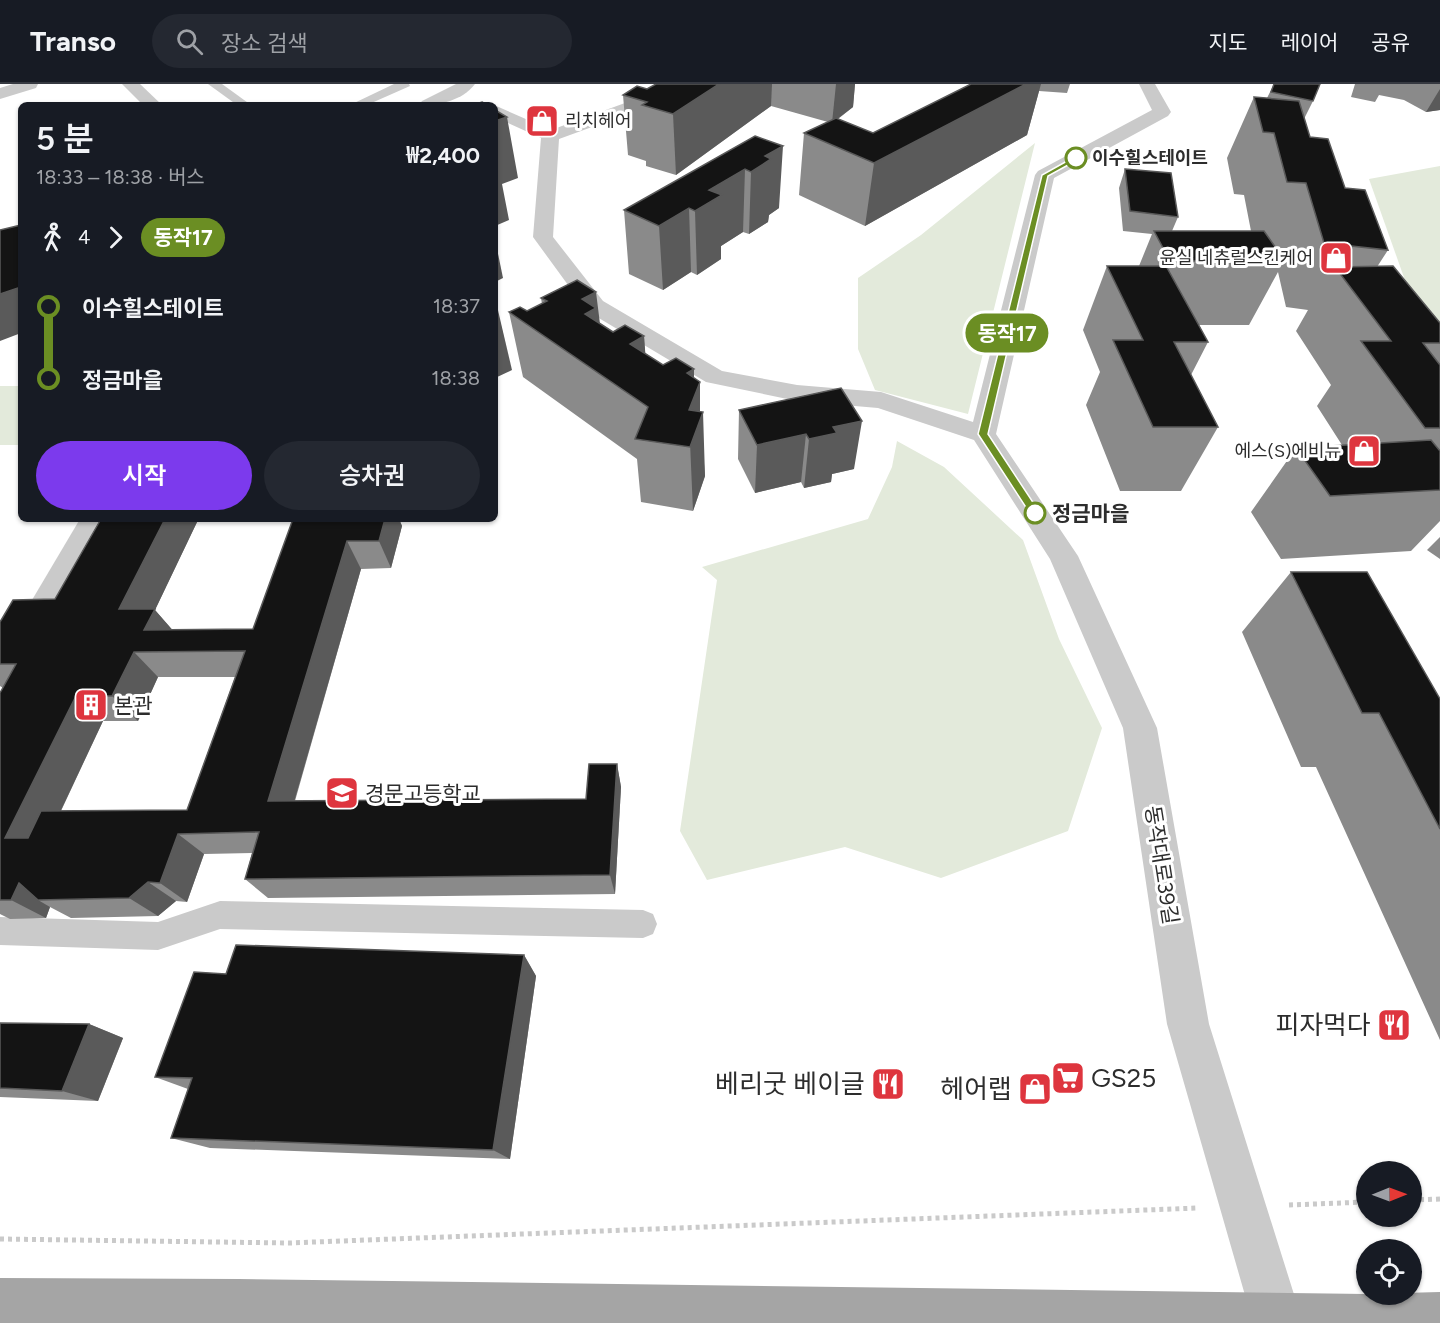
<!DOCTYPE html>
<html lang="ko">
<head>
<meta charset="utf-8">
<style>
	:root { --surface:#171b24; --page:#242831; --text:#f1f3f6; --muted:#9ea1a6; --line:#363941; --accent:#7c3aed }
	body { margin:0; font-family:Figtree,"Noto Sans KR",sans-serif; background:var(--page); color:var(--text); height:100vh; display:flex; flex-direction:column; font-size:22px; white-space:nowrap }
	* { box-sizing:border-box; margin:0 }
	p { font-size:20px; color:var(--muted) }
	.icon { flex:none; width:33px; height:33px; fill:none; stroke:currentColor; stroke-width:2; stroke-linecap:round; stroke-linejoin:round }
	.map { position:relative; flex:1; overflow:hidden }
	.panel { position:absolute; left:18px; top:18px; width:480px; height:420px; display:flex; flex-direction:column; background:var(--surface); border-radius:9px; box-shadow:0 2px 4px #0004 }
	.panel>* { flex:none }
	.badge { padding:0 12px; border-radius:20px; font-size:21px; line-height:39px }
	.needle { width:39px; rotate:89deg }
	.tools { position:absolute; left:1356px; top:1077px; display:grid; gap:12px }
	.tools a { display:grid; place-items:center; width:66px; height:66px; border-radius:50%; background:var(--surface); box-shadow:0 2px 4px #0004; font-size:30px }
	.map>.badge { position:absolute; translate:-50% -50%; box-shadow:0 0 0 3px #fff }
	.legs { display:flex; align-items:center; gap:9px; height:66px; padding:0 18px; font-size:20px }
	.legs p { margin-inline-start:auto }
	.head { display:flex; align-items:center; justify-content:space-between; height:102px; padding:0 18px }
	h1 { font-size:33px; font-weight:600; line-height:45px }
	.button { display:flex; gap:12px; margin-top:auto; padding:12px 18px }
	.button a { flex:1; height:69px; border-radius:36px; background:var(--accent); color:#fff; font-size:24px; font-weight:600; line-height:69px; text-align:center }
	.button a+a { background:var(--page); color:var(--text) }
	ul { padding:0 18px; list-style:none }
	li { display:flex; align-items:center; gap:21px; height:72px; font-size:22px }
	li i { display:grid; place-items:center; width:9px; height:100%; margin:0 8px; background:currentColor }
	li i::after { content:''; width:15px; height:15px; margin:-8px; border:4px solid; border-radius:50%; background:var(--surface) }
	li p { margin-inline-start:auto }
	li:first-child i { background:linear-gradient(#0000 50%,currentColor 0) }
	li:last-child i { background:linear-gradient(currentColor 50%,#0000 0) }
	header { display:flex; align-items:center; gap:36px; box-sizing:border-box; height:84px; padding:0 30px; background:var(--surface); border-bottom:2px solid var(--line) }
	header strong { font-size:28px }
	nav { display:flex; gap:33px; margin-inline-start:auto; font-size:21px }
	.search { width:420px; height:54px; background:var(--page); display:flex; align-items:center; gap:15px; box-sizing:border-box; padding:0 21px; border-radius:33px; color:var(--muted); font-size:22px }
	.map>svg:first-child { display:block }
</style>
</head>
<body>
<header>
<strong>Transo</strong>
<div class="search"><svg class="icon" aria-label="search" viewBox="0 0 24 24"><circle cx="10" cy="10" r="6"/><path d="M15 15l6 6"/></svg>장소 검색</div>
<nav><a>지도</a><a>레이어</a><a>공유</a></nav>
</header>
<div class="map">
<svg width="1440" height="1239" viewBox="0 0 1440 1239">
	<rect width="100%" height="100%" fill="#fff"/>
	<g fill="#e3eadb">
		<path d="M1035,59L968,330L875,306L858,265V194L921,151Z"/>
		<path d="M1440,82V266L1428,261L1369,95Z"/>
		<rect x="0" y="302" width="21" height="59"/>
		<path d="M897,357L944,383L1023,456L1059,555L1102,644L1068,747L941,794L845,763L707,796L680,747L717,496L702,483L868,435L892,383Z"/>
	</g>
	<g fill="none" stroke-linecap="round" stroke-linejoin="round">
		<g stroke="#cacaca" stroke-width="5" stroke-dasharray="4 4" stroke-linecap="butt">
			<path d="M1412,1116L1440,1115"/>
			<path d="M1289,1121L1366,1118"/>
			<path d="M0,1155L289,1159L1198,1124"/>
		</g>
		<g fill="#cacaca" fill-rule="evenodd">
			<path d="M208,0H222L251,21H237Z"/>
			<path d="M394,0H409L410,2L367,21H350Z"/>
			<path d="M80,435H100L8,598L0,601V570Z"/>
			<path d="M220,817L643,826L653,830L657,840L653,850L643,854L220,845L158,866L0,861V833L158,838Z"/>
		</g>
		<g fill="#cacaca" fill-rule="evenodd">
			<path d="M13,0H38L36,4L0,15V4Z"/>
			<path d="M122,0H140L162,21H143Z"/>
			<path d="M456,0H475C462,17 440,21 419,21L422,17Z"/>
			<path d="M677,0H701L699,4L559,55L553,153L603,217L722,287L797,301L881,308L973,338L1035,91L1038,87L1152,26L1139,0H1155L1171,28L1168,32L1054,94L996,350L1078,472L1157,644L1209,940L1303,1239H1253L1167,940L1123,644L1050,475L974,356L878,324L797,317L706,298L587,227L533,153L541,54L495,33L494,21L551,46Z"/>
		</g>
		<path fill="#a5a5a5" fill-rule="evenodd" d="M0,1194L238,1195L1366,1210L1440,1208V1239H0Z"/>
	</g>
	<g fill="#8a8a8a" fill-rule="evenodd">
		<path d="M656,0H855L853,23L838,35L873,49L971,0H1070L1067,9L1039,7L1027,51L865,142L799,111L804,49L828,38L771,22L676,91L646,82V77L628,71L623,11L647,5Z"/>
		<path d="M1274,0H1320L1313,17L1304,35L1310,53L1388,166L1377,183L1440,239V437L1411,467L1281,475L1251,428L1296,364L1342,361L1317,322L1331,301L1296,247L1308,226L1286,223L1278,188L1249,241H1199L1208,258L1191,291L1218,343L1181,407H1120L1086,321L1100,288L1083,246L1107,182H1139L1152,150L1123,147L1119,104L1125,85L1178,133L1172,147H1251L1244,111L1234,110L1227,74L1254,13L1267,14Z"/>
		<path d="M1355,0H1440V26L1426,28L1404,16L1379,11L1375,18L1351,13Z"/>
		<path d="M755,52L779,124L769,131L768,138L749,150L743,148L721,162V175L697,191L691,188L663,206L629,190L624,126Z"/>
		<path d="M541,214L600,239L613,248L644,252L645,269L663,281L694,294L700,328L705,392L693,427L641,418L637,375L523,293L509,228L527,227L542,220Z"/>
		<path d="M841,304L854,385L832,390L831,398L804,404L801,398L755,409L738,375L739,326Z"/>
		<path d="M101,435H271L198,436L155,526L172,546L253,545L293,435H399L402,442L391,484L361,485L295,717L586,715L617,680L621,703L615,810L268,814L245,795L252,769L204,770L187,818L176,817L158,832L71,834L50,823L46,834L10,835L0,830V609L3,604L0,602V538L55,515ZM158,593H235L187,726L61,727L103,637H138Z"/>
		<path d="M1440,453V475L1427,466Z"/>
		<path d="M1291,488L1440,615V956L1316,683H1301L1242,548Z"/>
		<path d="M524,871L536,892L510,1075L210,1064L171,1054L188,1005L155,993L226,890Z"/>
		<path d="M0,939L89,940L123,954L98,1017L0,1013Z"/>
	</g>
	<g fill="#5a5a5a">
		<path d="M719,0H772L771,22L676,91L673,30Z"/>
		<path d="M836,0H855L853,23L832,39Z"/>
		<path d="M1026,0H1041L1027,51L865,142L874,79Z"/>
		<path d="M1440,4V26L1426,28L1440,5Z"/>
		<path d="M507,33L518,94L502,100L509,136L495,142V37Z"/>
		<path d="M783,62L779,124L769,131L768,138L749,150L751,88L765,72Z"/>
		<path d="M745,85L743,148L721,162V175L697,191L695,127L709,106Z"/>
		<path d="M689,124L691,188L663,206L659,142Z"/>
		<path d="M495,155L503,194L495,198Z"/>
		<path d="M21,203V249L0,257V210Z"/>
		<path d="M596,208L604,272L592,285L582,215Z"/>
		<path d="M495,222H497L512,286L495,294Z"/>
		<path d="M644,252L649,317L630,260Z"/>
		<path d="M694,285V311L700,298V336L703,328L705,392L693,427L687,289Z"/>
		<path d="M862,337L854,385L832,390L831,398L804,404L809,355L833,343Z"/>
		<path d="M806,350L801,398L755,409L757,361Z"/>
		<path d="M165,435H197L198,436L155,526L177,551L163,568L119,525Z"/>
		<path d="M385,435H399L402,442L391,484L379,457Z"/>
		<path d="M347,457L361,485L288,739L268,717Z"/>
		<path d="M134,568L158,593L138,637L112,612Z"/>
		<path d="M76,612L103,637L38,775L5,754Z"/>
		<path d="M617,680L621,703L615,810L610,791Z"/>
		<path d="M178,750L204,770L187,818L160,799Z"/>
		<path d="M148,798L176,817L158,832L129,814Z"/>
		<path d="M19,799L38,816L50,823L46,834L11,816Z"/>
		<path d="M524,871L536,892L510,1075L493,1066Z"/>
		<path d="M89,940L123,954L98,1017L62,1007Z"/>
	</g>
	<g fill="#141414" stroke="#5a5a5a" stroke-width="1.5" fill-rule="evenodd">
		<path d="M656,0H719L673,30L642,21L647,18L623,11L637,2L647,5Z"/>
		<path d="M971,0H1026L874,79L804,49L836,34L873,49Z"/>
		<path d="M1274,0H1320L1313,17L1271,8Z"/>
		<path d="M1254,13L1299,17L1310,53L1328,55L1345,104L1365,106L1388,166L1324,159L1306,99L1287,98L1274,49L1263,48Z"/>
		<path d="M482,18L487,21H473Z"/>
		<path d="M495,26L507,33L495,37Z"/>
		<path d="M755,52L783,62L765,72L771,75L751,88L745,85L709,106L722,111L695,127L689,124L659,142L624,126Z"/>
		<path d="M1125,85L1171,89L1178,133L1130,127Z"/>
		<path d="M21,141V203L0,210V146Z"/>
		<path d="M1154,147H1264L1285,177H1170Z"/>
		<path d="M1107,182H1166L1208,258H1174L1218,343H1153L1113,256H1143Z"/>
		<path d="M1393,182L1440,239V259H1423L1440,281V344H1425L1361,257H1391L1335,183Z"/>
		<path d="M577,196L596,208L582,215L596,224L585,230L613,248L625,241L644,252L630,260L663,281L676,274L694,285L687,289L700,298L689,326L703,328L690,363L635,355L648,323L509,228L520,223L527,227L547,217L541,214Z"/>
		<path d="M841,304L862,337L833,343L837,349L809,355L806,350L757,361L739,326Z"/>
		<path d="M1431,356L1440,367V406L1330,412L1296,364Z"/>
		<path d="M101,435H165L119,525H155L144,546L253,545L293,435H385L379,457H347L268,717L586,715L589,680H617L610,791L245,795L259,748L178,750L160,799L148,798L129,814L38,816L19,799L11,816H0V609L16,580H0V538L13,516L55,515ZM245,567L187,726L41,727L28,754H5L76,612H112L134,568Z"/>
		<path d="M1291,488H1367L1440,615V745L1379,629H1362Z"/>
		<path d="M236,861L524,871L493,1066L171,1054L192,994L155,993L194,888L226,890Z"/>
		<path d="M0,939L89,940L62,1007L0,1004Z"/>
	</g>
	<path fill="#6b8e23" stroke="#fff" stroke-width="1.5" d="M1076,72L1079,75L1048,92L988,350L1040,429L1035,433L1031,431L978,350L1042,91Z"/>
	<defs>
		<symbol id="shop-square" viewBox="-11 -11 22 22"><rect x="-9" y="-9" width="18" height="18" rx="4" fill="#de353e" stroke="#fff"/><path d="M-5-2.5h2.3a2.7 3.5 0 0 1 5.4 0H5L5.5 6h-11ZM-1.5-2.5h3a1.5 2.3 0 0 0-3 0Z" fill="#fff"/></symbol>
		<symbol id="building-square" viewBox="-11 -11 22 22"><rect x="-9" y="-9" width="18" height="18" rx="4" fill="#de353e" stroke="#fff"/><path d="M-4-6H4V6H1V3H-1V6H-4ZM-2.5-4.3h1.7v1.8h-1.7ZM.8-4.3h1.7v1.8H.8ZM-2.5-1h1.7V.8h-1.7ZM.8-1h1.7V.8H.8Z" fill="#fff"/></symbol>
		<symbol id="school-square" viewBox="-11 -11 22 22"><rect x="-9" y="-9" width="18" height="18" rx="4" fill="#de353e" stroke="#fff"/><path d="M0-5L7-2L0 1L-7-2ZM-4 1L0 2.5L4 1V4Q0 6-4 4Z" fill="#fff"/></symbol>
		<symbol id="restaurant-square" viewBox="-11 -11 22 22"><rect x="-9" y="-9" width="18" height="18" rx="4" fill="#de353e" stroke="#fff"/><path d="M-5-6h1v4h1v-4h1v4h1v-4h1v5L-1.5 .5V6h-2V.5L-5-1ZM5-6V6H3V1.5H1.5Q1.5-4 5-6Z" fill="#fff"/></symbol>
		<symbol id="supermarket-square" viewBox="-11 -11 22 22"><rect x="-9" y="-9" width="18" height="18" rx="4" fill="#de353e" stroke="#fff"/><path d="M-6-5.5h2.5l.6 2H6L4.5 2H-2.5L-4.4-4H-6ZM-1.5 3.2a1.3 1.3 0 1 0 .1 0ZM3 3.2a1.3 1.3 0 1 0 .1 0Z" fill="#fff"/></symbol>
	</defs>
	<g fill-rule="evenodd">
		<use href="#shop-square" x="523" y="18" width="38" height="38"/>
		<use href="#shop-square" x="1317" y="155" width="38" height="38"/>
		<use href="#shop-square" x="1345" y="348" width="38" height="38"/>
		<use href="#building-square" x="72" y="602" width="38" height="38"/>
		<use href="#school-square" x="323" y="690" width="38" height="38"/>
		<use href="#restaurant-square" x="1375" y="922" width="38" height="38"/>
		<use href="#supermarket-square" x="1049" y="975" width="38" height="38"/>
		<use href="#restaurant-square" x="869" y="981" width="38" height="38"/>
		<use href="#shop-square" x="1016" y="986" width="38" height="38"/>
	</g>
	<g fill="#fff" stroke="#6b8e23" stroke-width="3">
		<circle cx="1076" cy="74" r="10"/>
		<circle cx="1035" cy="429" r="10"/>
	</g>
	<g text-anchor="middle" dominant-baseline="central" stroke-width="6" stroke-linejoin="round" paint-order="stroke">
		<g font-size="18" fill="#2d2d2d" stroke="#fff" text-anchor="end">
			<text x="565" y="37" text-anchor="start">리치헤어</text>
			<text x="1313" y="174">윤실 네츄럴스킨케어</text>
			<text x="1341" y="367">에스(S)에비뉴</text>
		</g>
		<g font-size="18" font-weight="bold" fill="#2d2d2d" stroke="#fff" text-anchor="start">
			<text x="1092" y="74">이수힐스테이트</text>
		</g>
		<g font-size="21" font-weight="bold" fill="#2d2d2d" stroke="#fff" text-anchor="start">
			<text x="1052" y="429">정금마을</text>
		</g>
		<g font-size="21" fill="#2d2d2d" stroke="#fff" text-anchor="start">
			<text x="114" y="621">본관</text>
			<text x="365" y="709">경문고등학교</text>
		</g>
		<g font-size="21" fill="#2d2d2d" stroke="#fff">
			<text transform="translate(1162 781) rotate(81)">동작대로39길</text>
		</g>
		<g font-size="26" fill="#2d2d2d" stroke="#fff" text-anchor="end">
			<text x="1371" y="941">피자먹다</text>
			<text x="1091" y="994" text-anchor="start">GS25</text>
			<text x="865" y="1000">베리굿 베이글</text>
			<text x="1012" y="1005">헤어랩</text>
		</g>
	</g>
</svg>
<div class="tools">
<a><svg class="needle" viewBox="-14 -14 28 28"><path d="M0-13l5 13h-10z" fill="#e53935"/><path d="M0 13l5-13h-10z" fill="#9ea1a6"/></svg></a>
<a><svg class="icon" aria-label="locate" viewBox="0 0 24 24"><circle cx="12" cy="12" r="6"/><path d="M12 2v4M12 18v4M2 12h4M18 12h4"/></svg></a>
</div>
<b class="badge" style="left:1007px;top:249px;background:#6b8e23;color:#fff">동작17</b>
<section class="panel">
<div class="head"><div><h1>5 분</h1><p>18:33 – 18:38 · 버스</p></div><b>₩2,400</b></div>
<div class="legs"><svg class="icon" aria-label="walk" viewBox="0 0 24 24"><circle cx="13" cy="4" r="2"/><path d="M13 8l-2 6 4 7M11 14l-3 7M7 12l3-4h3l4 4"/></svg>4<svg class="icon" aria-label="forward" viewBox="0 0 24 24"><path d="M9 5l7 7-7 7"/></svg><b class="badge" style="background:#6b8e23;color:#fff">동작17</b></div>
<ul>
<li><i style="color:#6b8e23"></i><b>이수힐스테이트</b><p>18:37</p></li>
<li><i style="color:#6b8e23"></i><b>정금마을</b><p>18:38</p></li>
</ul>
<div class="button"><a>시작</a><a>승차권</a></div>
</section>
</div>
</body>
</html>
